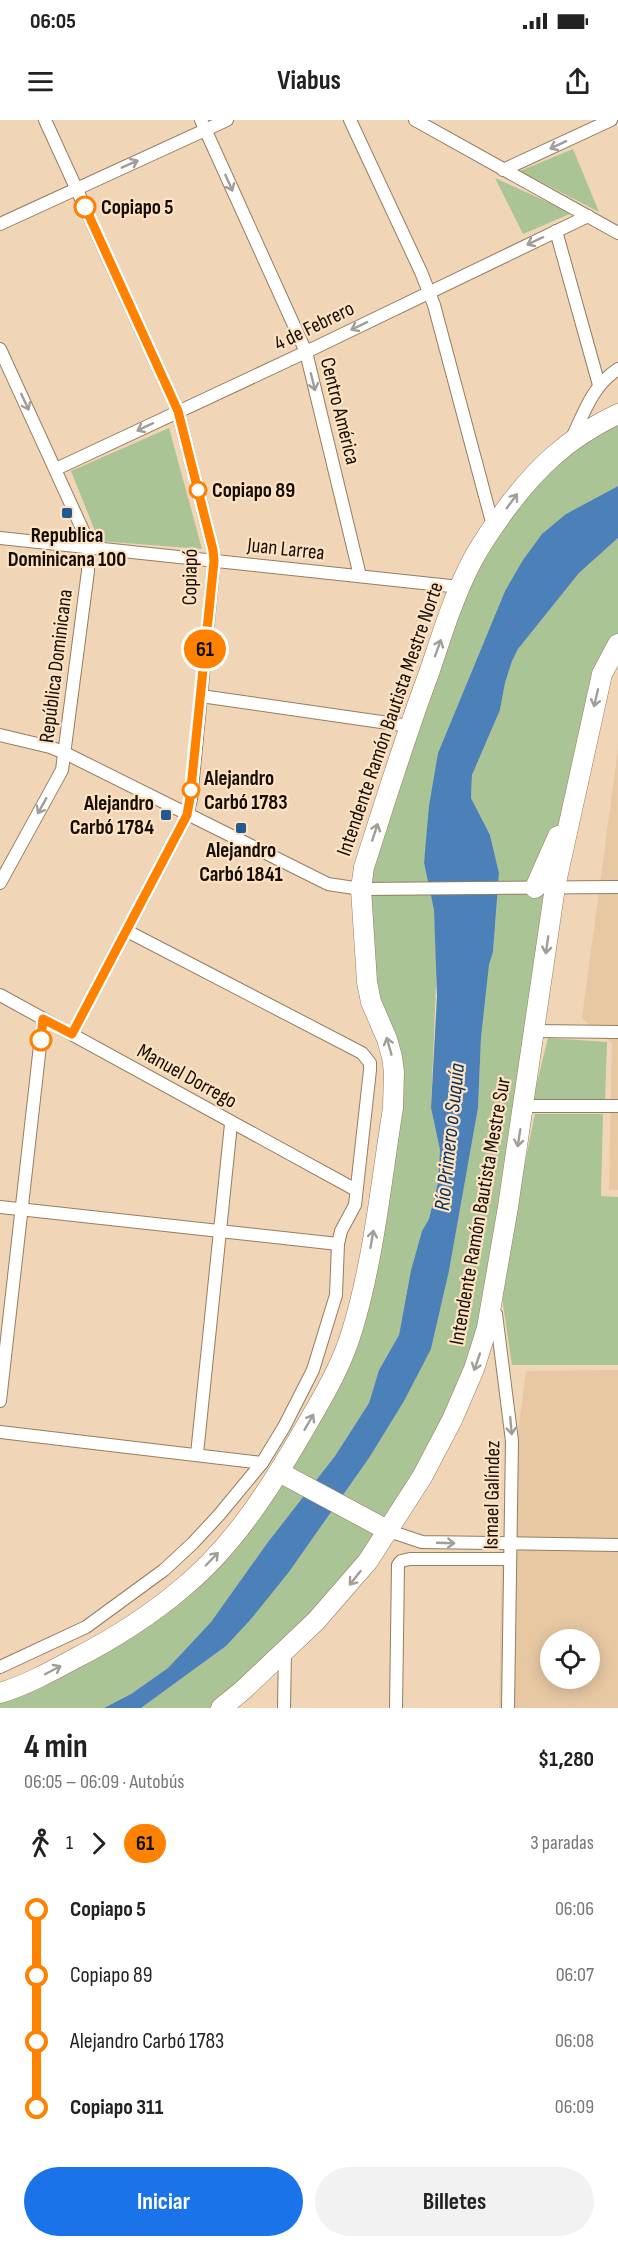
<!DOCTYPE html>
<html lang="es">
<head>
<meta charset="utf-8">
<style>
	:root { --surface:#fff; --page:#f2f2f2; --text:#222; --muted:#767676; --accent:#1a73e8 }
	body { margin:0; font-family:"Sofia Sans Condensed",sans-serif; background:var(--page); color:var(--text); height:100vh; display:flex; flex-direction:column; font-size:22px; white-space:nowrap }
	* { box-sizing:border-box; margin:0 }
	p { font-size:20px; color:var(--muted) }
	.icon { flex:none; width:33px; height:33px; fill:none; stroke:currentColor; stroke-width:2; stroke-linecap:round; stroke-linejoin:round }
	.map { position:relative; height:1588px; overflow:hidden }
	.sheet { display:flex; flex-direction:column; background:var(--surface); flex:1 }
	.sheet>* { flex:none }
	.badge { padding:0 12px; border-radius:20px; font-size:21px; line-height:39px }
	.fabs { position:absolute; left:540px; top:1509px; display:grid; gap:12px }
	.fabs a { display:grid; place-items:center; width:60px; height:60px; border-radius:50%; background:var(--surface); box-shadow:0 3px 15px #0003; font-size:30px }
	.map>.badge { position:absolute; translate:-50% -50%; box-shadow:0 0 0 3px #fff }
	.legs { display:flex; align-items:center; gap:9px; height:66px; padding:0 24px; font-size:20px }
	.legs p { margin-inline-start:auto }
	.overview { display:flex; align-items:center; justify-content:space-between; height:102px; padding:0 24px }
	h1 { font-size:33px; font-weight:700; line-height:45px }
	.button { display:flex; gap:12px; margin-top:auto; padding:12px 24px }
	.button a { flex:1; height:69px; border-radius:36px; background:var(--accent); color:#fff; font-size:24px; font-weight:700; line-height:69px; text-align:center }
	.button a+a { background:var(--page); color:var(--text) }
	ul { padding:0 24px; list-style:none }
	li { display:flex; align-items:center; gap:21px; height:66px; font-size:22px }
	li i { display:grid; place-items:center; width:9px; height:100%; margin:0 8px; background:currentColor }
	li i::after { content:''; width:15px; height:15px; margin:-8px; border:4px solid; border-radius:50%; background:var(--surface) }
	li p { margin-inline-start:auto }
	li:first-child i { background:linear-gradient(#0000 50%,currentColor 0) }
	li:last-child i { background:linear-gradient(currentColor 50%,#0000 0) }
	.status { display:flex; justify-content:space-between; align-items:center; height:42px; padding:0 30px; background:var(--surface); direction:ltr }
	.status svg { height:16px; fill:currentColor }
	header { display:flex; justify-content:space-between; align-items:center; height:78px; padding:0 24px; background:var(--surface); font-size:27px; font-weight:700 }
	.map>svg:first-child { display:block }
</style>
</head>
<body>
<div class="status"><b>06:05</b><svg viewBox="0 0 49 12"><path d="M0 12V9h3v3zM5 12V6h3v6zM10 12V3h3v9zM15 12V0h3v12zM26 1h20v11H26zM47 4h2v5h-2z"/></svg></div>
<header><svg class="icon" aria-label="menu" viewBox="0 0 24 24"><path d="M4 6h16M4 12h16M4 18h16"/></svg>Viabus<svg class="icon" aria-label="share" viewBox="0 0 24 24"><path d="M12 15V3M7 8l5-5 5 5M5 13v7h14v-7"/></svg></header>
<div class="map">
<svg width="618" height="1588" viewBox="0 0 618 1588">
	<rect width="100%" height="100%" fill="#f0d5b6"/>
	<g fill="#e7c8a3" fill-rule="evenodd">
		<path d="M618,629V1070H609L612,923L582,898Z"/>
		<path d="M618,1250V1588H499L502,1433L526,1251ZM550,1520H590V1558H550Z"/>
	</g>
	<g fill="#aac496">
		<path d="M573,29L599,92L520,51Z"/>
		<path d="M495,58L572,93L523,114Z"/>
		<path d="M618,294V366L566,394L505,471L438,633L424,743L434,790L437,840L431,988L440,1030L438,1061L429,1099L422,1111L411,1150L399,1215L379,1250L369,1283L335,1336L268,1422L211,1502L168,1548L131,1574L104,1588H0V1573L40,1557L210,1441L335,1254L393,988L371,882L361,769L460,467L525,363Z"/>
		<path d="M169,308L202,429L99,421L71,351Z"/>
		<path d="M618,418V524L603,549L487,1208L389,1411L221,1588H141L226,1526L289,1452L369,1338L431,1229L449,1151L478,988L481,918L489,845L493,832L499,753L490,715L471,678L472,655L500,590L505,563L512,541L518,529L579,453Z"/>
		<path d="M548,918L607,922L605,981L533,979Z"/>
		<path d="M535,994H603L601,1076L618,1077V1245H512L500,1164Z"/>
	</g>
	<path fill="#4c80b8" d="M618,366V418L579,453L518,529L512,541L505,563L500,590L472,655L471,678L490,715L499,753L493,832L489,845L481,918L478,988L449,1151L431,1229L404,1281L369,1338L289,1452L251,1499L226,1526L141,1588H104L131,1574L168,1548L211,1502L268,1422L335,1336L369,1283L379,1250L399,1215L411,1150L422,1111L429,1099L438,1062L440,1030L431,988L437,876L434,790L424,743L429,686L438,633L505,471L523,440L542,414L566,394Z"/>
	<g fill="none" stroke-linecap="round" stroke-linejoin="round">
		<defs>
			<g id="street">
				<path d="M45,0L178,291L213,430L214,441L191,679L187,695L72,914"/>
				<path d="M201,0L306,232L360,456"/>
				<path d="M350,0L421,152L434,185L493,406"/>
				<path d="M415,0L618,113"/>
				<path d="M503,50L611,0"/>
				<path d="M0,104L227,0"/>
				<path d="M556,111L599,265"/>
				<path d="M0,229L85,415L88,428V451L62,650L0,763"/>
				<path d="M571,320C584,293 592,266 618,249"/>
				<path d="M56,349L306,232L588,96"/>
				<path d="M0,418L460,467"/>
				<path d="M201,576L409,606"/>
				<path d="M0,615L50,627L65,633L328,764L361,769L618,767"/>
				<path d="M0,875L356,1070"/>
				<path d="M535,911L618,912"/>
				<path d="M524,986H618"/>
				<path d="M0,1087L338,1124"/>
				<path d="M496,1194L512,1321L508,1588"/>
				<path d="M0,1281L43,899"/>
				<path d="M0,1312L262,1343"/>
				<path d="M197,1334L231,1004"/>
				<path d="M389,1411L422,1422L618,1425"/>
				<path d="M0,1547L86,1507L164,1450L193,1423L219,1395L262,1343L284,1307L313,1250L336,1175L338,1124L341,1111L355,1085L370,950V943L362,933L127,811"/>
				<path d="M284,1588L285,1530"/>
				<path d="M396,1588L398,1445L401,1441L410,1439H510"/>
			</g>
			<g id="primary">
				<path d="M535,768L558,716"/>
				<path d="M279,1352L389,1411"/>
				<path d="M0,1573C26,1565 50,1552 74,1539C111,1520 148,1497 180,1470C232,1428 269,1370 302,1313C321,1280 341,1248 352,1211C374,1139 381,1062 393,988L394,952L392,937L387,919L371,882L367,862L361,769L364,747C385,682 405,617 429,553C441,518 452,481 469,447C478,428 490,411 503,393C535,349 567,318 618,294"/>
				<path d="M221,1588L242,1571L316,1501L368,1441L422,1357L452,1300L474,1249L487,1208L508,1087L555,767L602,554L618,524"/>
			</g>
		</defs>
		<use href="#street" stroke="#957d61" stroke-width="14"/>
		<use href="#primary" stroke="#957d61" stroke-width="21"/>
		<use href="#street" stroke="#fff" stroke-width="12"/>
		<use href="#primary" stroke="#fff" stroke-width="20"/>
	</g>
	<defs><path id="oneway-shaft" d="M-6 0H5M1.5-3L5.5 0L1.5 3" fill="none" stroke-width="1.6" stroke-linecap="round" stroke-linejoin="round" transform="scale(1.5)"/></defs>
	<g stroke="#a19e9a">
		<use href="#oneway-shaft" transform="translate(558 25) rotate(155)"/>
		<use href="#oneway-shaft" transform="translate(130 44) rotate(-24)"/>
		<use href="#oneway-shaft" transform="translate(229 63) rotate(66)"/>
		<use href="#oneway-shaft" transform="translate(535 121) rotate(155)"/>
		<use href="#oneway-shaft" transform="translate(359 206) rotate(154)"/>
		<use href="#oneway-shaft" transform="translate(313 262) rotate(76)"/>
		<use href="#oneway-shaft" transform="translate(25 282) rotate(65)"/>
		<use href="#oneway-shaft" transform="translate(145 307) rotate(155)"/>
		<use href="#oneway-shaft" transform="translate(512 381) rotate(-54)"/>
		<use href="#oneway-shaft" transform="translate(438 528) rotate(-70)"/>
		<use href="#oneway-shaft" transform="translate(596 578) rotate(103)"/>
		<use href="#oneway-shaft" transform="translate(42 686) rotate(119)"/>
		<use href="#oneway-shaft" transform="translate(375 712) rotate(-72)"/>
		<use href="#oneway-shaft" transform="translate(547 825) rotate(98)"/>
		<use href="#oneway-shaft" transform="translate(389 926) rotate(-106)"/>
		<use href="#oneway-shaft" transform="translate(519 1018) rotate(99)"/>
		<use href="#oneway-shaft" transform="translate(372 1119) rotate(-80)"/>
		<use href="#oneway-shaft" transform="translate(477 1242) rotate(109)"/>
		<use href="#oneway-shaft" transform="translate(309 1302) rotate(-60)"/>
		<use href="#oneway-shaft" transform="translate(511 1306) rotate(85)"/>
		<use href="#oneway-shaft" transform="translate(446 1423) rotate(2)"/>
		<use href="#oneway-shaft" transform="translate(212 1439) rotate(-46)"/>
		<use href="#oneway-shaft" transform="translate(355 1458) rotate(128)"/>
		<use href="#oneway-shaft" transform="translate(53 1550) rotate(-28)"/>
	</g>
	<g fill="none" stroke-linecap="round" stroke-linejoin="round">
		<defs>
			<path id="line-1" d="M41,920L43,899L72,914L187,695L190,678L214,441L213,430L178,291L85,87"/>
		</defs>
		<use href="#line-1" stroke="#fff" stroke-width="14"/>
		<use href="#line-1" stroke="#ff8100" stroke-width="9"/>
	</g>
	<g fill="#fff" stroke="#ff8100" stroke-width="3">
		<circle cx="85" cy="87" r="10"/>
		<circle cx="198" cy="370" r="8"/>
		<circle cx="191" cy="670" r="8"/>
		<circle cx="41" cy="920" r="10"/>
	</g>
	<g fill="#225991" stroke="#fde3c3" stroke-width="2">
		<rect x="61" y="387" width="12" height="12" rx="3"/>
		<rect x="160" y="689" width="12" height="12" rx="3"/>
		<rect x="235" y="702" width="12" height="12" rx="3"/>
	</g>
	<g text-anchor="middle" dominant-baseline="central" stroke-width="4.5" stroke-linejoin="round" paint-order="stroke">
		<g font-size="21" font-weight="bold" fill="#150c03" stroke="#fde3c3" text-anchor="start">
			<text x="101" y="87">Copiapo 5</text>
			<text x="212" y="370">Copiapo 89</text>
			<text x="204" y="658">Alejandro<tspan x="204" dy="24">Carbó 1783</tspan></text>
		</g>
		<g font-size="21" fill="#150c03" stroke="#fde3c3">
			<text transform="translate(314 206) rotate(-26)">4 de Febrero</text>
			<text transform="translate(340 291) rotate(76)">Centro América</text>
			<text transform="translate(286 429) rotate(6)">Juan Larrea</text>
			<text transform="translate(190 457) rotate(-89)">Copiapó</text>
			<text transform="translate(56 546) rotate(-83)">República Dominicana</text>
			<text transform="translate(390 599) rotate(-71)">Intendente Ramón Bautista Mestre Norte</text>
			<text transform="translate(187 956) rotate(29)">Manuel Dorrego</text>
			<text transform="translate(480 1091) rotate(-80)">Intendente Ramón Bautista Mestre Sur</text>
			<text transform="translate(492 1375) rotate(-89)">Ismael Galíndez</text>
		</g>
		<g font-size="21" font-weight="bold" fill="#150c03" stroke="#fde3c3">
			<text x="67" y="415">Republica<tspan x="67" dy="24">Dominicana 100</tspan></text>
			<text x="154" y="683" text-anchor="end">Alejandro<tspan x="154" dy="24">Carbó 1784</tspan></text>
			<text x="241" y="730">Alejandro<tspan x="241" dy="24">Carbó 1841</tspan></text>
		</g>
		<g font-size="22" font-style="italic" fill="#082f55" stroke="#fde3c3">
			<text transform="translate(450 1017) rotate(-84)">Río Primero o Suquía</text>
		</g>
	</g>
</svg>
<div class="fabs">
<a><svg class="icon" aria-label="locate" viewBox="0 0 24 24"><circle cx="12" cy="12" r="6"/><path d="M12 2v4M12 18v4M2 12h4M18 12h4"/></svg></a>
</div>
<b class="badge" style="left:205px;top:529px;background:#ff8100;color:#111">61</b>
</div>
<section class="sheet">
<div class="overview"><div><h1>4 min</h1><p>06:05 – 06:09 · Autobús</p></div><b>$1,280</b></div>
<div class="legs"><svg class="icon" aria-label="walk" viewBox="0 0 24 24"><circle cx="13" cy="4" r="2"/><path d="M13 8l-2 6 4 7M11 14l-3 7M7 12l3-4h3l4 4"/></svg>1<svg class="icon" aria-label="forward" viewBox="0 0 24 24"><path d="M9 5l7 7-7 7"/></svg><b class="badge" style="background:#ff8100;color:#111">61</b><p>3 paradas</p></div>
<ul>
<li><i style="color:#ff8100"></i><b>Copiapo 5</b><p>06:06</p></li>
<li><i style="color:#ff8100"></i><span>Copiapo 89</span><p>06:07</p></li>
<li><i style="color:#ff8100"></i><span>Alejandro Carbó 1783</span><p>06:08</p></li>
<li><i style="color:#ff8100"></i><b>Copiapo 311</b><p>06:09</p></li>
</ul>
<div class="button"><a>Iniciar</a><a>Billetes</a></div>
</section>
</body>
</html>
